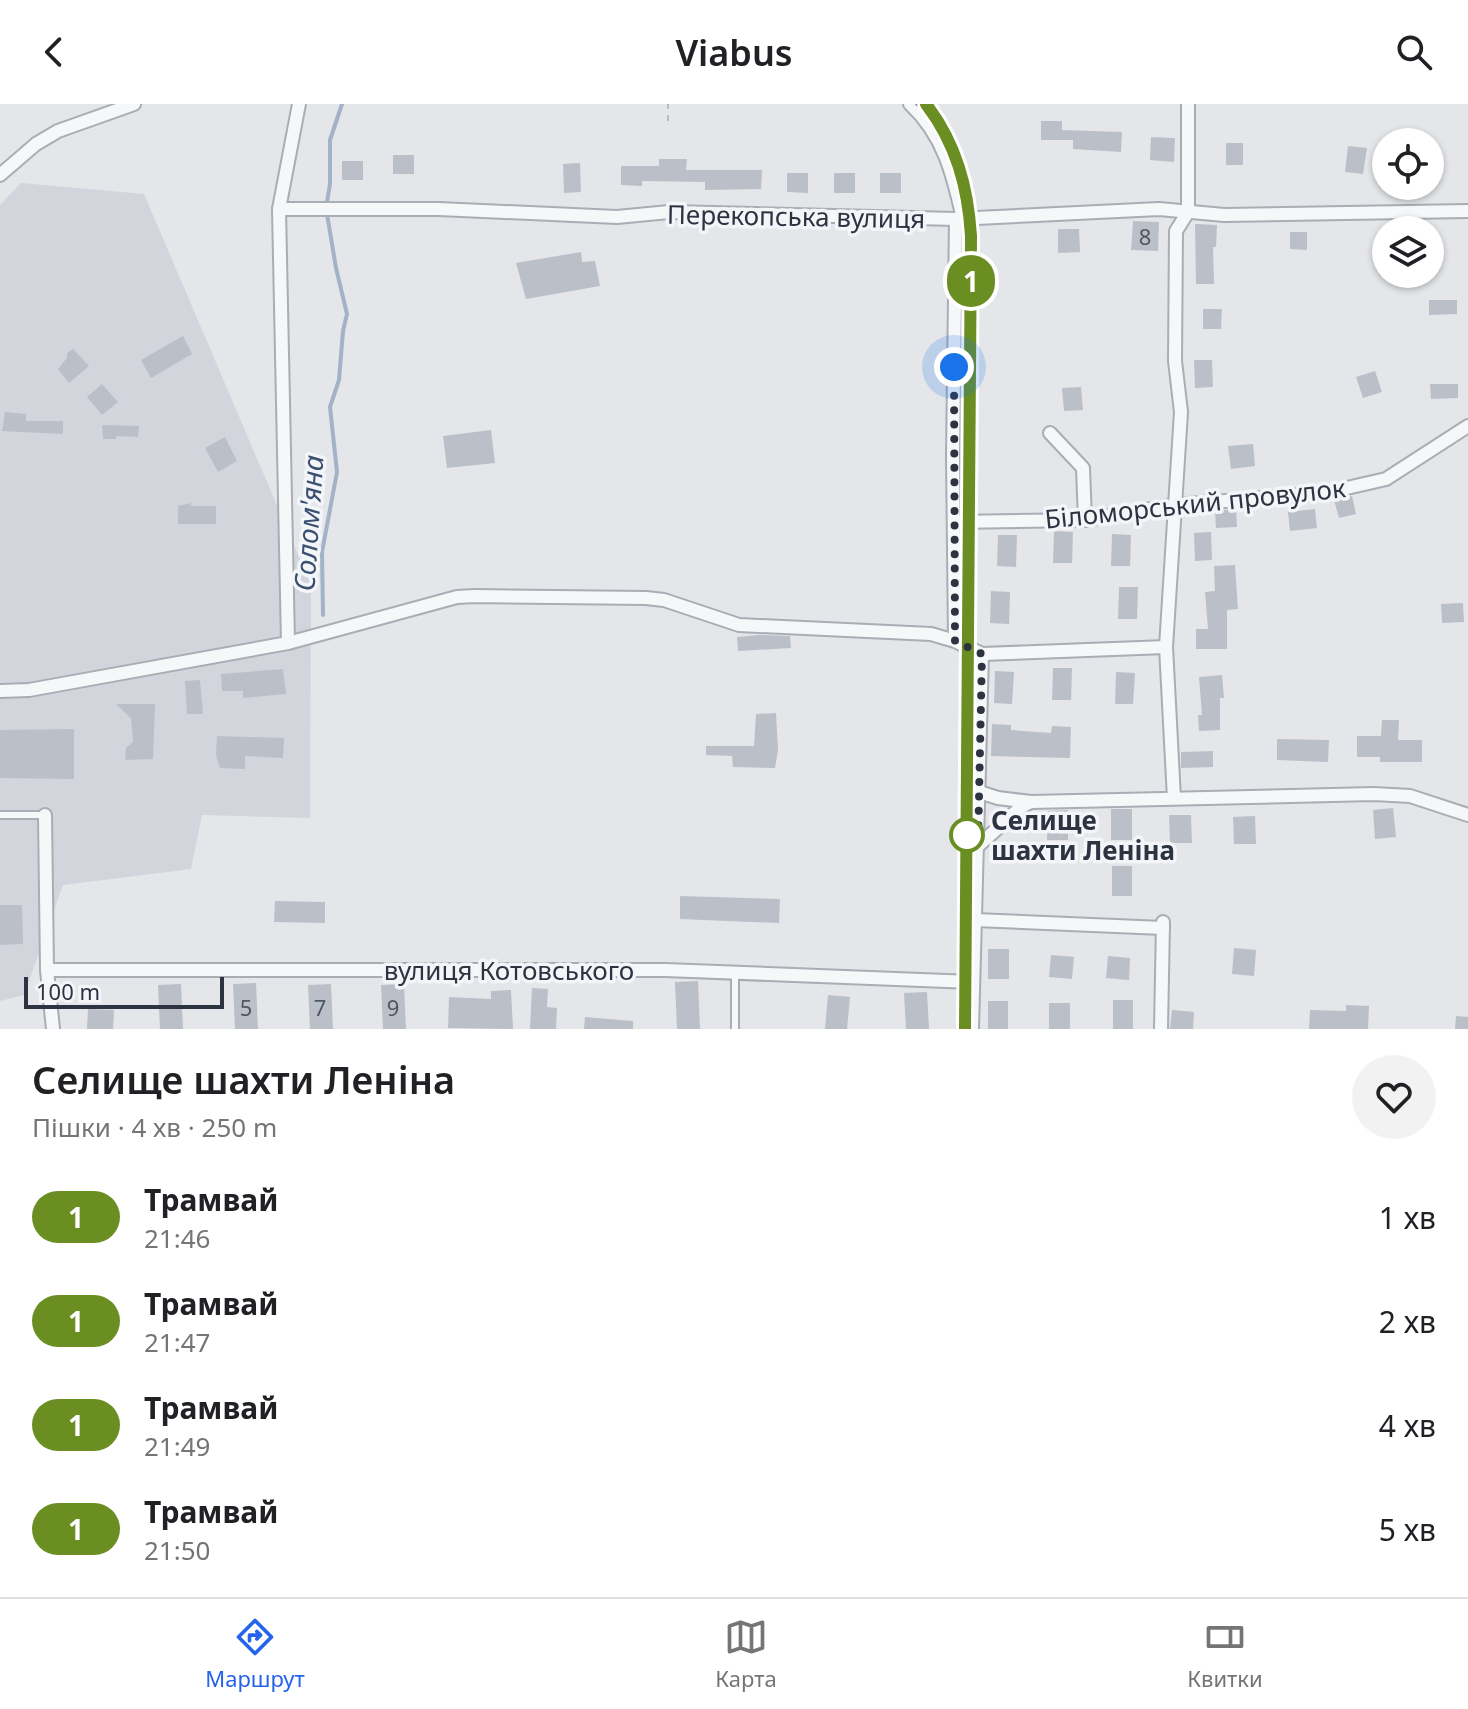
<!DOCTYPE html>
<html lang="uk">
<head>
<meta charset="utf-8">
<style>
	:root { --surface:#fff; --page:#f2f2f2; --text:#202124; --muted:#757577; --line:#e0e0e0; --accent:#2563eb }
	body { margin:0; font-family:"Noto Sans",sans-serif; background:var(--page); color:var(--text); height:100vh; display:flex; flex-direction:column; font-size:30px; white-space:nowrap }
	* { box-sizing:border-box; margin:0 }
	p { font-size:26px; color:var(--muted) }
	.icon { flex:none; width:44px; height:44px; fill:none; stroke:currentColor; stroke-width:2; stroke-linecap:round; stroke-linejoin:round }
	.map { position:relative; height:925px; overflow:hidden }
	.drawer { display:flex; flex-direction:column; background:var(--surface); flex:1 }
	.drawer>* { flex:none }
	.badge { padding:0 16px; border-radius:26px; font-size:28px; line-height:52px }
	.fabs { position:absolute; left:1372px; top:24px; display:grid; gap:16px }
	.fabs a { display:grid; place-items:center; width:72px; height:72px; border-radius:50%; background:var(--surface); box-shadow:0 2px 6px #0004; font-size:40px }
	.scale { position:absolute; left:24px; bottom:20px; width:200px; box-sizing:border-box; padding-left:8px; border:4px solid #2d3341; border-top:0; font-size:22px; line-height:28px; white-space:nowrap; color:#2d3341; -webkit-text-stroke:6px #f3f5f8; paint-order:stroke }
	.you { position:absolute; width:40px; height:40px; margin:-20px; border:6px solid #fff; border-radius:50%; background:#1a73e8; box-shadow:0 0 0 12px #1a73e833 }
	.map>.badge { position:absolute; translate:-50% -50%; box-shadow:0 0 0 4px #fff }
	.round { display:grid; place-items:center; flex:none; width:84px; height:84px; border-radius:42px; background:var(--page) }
	.overview { display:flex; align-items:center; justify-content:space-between; height:136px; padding:0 32px }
	h1 { font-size:38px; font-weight:600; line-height:60px }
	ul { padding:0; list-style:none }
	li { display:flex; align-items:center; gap:24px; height:104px; padding:0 32px }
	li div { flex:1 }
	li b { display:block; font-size:30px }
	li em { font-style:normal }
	li .badge { min-width:88px; font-weight:700; text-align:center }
	header { display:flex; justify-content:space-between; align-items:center; height:104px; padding:0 32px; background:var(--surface); font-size:36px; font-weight:600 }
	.menu { display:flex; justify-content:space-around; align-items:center; height:112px; border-top:2px solid var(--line); background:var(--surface); font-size:22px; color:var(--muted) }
	.menu a { display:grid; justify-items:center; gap:4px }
	.menu .active { color:var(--accent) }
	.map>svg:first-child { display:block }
</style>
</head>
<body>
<header><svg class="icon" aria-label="back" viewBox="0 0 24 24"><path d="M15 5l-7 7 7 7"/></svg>Viabus<svg class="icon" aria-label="search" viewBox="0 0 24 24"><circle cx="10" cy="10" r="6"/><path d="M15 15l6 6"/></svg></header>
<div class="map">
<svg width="1468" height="925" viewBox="0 0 1468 925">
	<rect width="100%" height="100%" fill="#e4e6ea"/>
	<path fill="#d2d5dc" d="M21,79L144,90L311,481L310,714L202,711L191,765L63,781L24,891L0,897V101Z"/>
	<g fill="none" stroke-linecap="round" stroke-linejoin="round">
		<path stroke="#a3b2c7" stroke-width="4" d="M323,511L322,448L337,368L330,303L339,276L343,227L347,210L336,164L326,104L330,80V36L342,0"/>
	</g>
	<g fill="#bbbfc7">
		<path d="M1041,17H1062V26L1122,28L1121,48L1073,45V36H1041Z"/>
		<path d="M1151,33L1175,34L1174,58L1150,56Z"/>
		<rect x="1226" y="39" width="17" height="22"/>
		<path d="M1348,42L1367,44L1363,70L1345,68Z"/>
		<rect x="393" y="51" width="21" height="19"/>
		<path d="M659,55H687L686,66H762L761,85L705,86V78L642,77V82L621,81V62H659Z"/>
		<rect x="342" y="57" width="21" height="19"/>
		<path d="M580,59L581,88L564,89L563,60Z"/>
		<path d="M787,69H808V89L787,88Z"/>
		<rect x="834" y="69" width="21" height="20"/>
		<rect x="880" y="69" width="21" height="20"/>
		<path d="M1133,117L1159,118L1158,147L1131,146Z"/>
		<path d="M1195,120L1217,121L1216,143H1213L1214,180H1196Z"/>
		<path d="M1058,125H1079L1080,148L1058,149Z"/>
		<path d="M1290,128H1307V146L1290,145Z"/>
		<path d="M581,148L582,158L595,157L600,182L526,195L516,159Z"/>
		<path d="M1429,196H1457V210L1429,211Z"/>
		<path d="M1203,205H1222L1221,225H1203Z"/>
		<path d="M183,232L192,250L151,274L141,256Z"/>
		<path d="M73,245L89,262L69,279L58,265L67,254V249Z"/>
		<path d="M1194,256H1212L1213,283L1195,284Z"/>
		<path d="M1375,267L1382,288L1363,294L1356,273Z"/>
		<path d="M102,280L118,298L102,311L87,293Z"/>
		<path d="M1430,280H1458V294L1431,295Z"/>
		<path d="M1081,283L1083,306L1064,307L1062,284Z"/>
		<path d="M5,308L26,310V317H63V330L2,327Z"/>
		<path d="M102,321L139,322L138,333L116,332V335H103Z"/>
		<path d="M491,326L495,359L447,364L443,332Z"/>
		<path d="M225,333L237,357L218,368L205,344Z"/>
		<path d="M1253,340L1255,362L1231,365L1228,342Z"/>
		<path d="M1352,392L1356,410L1339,414L1334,396Z"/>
		<path d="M191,399V402H216V420H178V402Z"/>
		<path d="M1236,405L1237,423L1216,424L1215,407Z"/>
		<path d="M1315,405L1317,424L1290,427L1288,408Z"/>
		<path d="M1054,427L1073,428L1072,459H1053Z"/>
		<path d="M1211,428L1212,456L1195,457L1194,429Z"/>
		<path d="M1112,430L1131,431L1130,462H1111Z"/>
		<path d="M998,431H1017L1016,463L997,462Z"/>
		<path d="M1235,461L1238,505L1227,506V545H1196V525H1208L1205,488L1215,487L1214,462Z"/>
		<path d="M1119,483H1138L1137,515H1118Z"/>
		<path d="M991,487L1010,488L1009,520L990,519Z"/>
		<path d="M1463,499L1464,518L1442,519L1441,500Z"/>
		<path d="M759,531L790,532L791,544L738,547L737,533Z"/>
		<path d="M1053,564H1072L1071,596H1052Z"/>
		<path d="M283,565L286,590L243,594V587H222L221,570Z"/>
		<path d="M995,567L1014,568L1012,600L994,599Z"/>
		<path d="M1116,568L1135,569L1133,600H1115Z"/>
		<path d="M1222,571L1224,594H1220V626L1199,627L1198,611H1202L1199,573Z"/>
		<path d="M200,576L203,610H187L185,577Z"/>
		<path d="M116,600H155L153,655L125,656L126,644L133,638L131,614Z"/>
		<path d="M776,609L778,646L775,664L733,663L732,652L706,651V642H754L756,610Z"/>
		<path d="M1382,616H1399L1398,636H1422V658H1380V653H1357V632H1381Z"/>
		<path d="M992,620L1011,621V626L1051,629L1052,622L1071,623L1070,654L991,652Z"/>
		<path d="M74,625V675L0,674V626Z"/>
		<path d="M217,632L284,634L283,654L245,652V665L220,664L216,651Z"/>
		<path d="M1277,635L1329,636L1328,658L1277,656Z"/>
		<path d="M1213,647V663L1181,664V648Z"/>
		<path d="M1393,704L1396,733L1375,735L1373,706Z"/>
		<rect x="1111" y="705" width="21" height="31"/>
		<path d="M1068,706V736H1047L1048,707Z"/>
		<path d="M1169,711H1191L1192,739H1170Z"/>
		<path d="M1255,712L1256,740H1234L1233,713Z"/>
		<rect x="1112" y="762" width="20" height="30"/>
		<path d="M680,792L780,795L779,819L680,815Z"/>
		<path d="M275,797L325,798V819L274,818Z"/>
		<path d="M0,801H22L23,840L0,841Z"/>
		<path d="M1234,844L1256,846L1254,872L1232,870Z"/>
		<rect x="988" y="845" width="21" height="30"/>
		<path d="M1051,851L1074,853L1072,875L1049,873Z"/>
		<path d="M1108,852L1130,854L1129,876L1106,874Z"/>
		<path d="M698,877L700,925H677L675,878Z"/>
		<path d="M256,879L258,925H235L233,880Z"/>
		<path d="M181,880L183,925H160L158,881Z"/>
		<path d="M331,880L333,925H310L308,881Z"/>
		<path d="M404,880L406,925H383L381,881Z"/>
		<path d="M532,884L548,885L547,903L557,904L556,925H530Z"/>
		<path d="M511,886L513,925L448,924L449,893L491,895V887Z"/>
		<path d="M927,888L929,925H906L904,889Z"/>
		<path d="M828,891L850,893L847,925H825Z"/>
		<rect x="1113" y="896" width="20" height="29"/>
		<rect x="988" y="897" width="20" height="28"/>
		<rect x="1049" y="899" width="21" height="26"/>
		<path d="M1346,901L1369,902L1368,925H1309L1310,906L1346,907Z"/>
		<path d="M88,905L114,906L113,925H87Z"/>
		<path d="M1172,906L1194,908L1193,925H1170Z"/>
		<path d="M1456,912L1468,913V925H1455Z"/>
		<path d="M585,913L633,917V925H584Z"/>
	</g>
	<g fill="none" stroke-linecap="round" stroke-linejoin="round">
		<defs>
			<g id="service">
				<path d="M0,711H44"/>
				<path d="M735,869V925"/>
			</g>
			<g id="minor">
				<path d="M299,0L279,105H439L617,113L669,108L956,115L1159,105L1224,111L1468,107"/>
				<path d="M910,0C944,32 953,70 963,115"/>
				<path d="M0,71L36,40L58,27L134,0"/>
				<path d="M279,105L288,539"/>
				<path d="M1050,329L1083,364L1085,416"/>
				<path d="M954,418L1085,416L1176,401L1325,389L1386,375L1468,322"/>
				<path d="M955,537L953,352L956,115"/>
				<path d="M0,587L29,586L288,539L457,493L475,492L646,494L664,496L739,521L931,530L955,537L982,550L1166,543"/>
				<path d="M979,688L998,694L1031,698L1374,690L1410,692L1468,711"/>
				<path d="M1174,694L1166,543L1181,308L1175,257L1176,127L1188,108V0"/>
				<path d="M45,711L47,866L53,925"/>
				<path d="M978,742L1021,703L1031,698"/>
				<path d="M975,816L1163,824"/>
				<path d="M47,866H665L972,878"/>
				<path d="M972,925L982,550"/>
				<path d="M1161,925L1163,818"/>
			</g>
		</defs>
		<use href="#service" stroke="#a9adb4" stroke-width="10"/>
		<use href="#minor" stroke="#a9adb4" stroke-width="16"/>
		<path stroke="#babcc2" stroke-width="2" stroke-dasharray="6 6" stroke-linecap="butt" d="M668,17V0"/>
		<use href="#service" stroke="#f6f7f9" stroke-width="6"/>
		<use href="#minor" stroke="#f6f7f9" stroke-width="12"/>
		<path stroke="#7f8593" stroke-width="2" d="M916,0C953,33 961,86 965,132L958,925"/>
	</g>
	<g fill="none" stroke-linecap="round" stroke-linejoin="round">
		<defs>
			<path id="line" d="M926,0C956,39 968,83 971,132L965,925"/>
		</defs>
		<use href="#line" stroke="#fff" stroke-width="18"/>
		<use href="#line" stroke="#6b8e23" stroke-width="12"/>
		<path stroke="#2d3341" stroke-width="8" stroke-dasharray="0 14.4" d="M954,263L955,537L982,550L978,742L967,731"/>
	</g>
	<circle fill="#fff" stroke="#6b8e23" stroke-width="4" cx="967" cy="731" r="16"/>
	<g text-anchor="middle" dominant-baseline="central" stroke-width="7" stroke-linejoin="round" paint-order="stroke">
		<g font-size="22" fill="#505662">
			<text x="1145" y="132">8</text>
			<text x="246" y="903">5</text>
			<text x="320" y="903">7</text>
			<text x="393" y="903">9</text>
		</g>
		<g font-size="26" fill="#2d3341" stroke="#f3f5f8">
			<text transform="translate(796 112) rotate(1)">Перекопська вулиця</text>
			<text transform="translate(1195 399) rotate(-6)">Біломорський провулок</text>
			<text x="509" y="866">вулиця Котовського</text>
		</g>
		<g font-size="26" font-weight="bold" fill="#2d3341" stroke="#f3f5f8" text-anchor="start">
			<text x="991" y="716">Селище<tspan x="991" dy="30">шахти Леніна</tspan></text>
		</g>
		<g font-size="28" font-style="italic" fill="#3b5071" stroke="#f3f5f8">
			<text transform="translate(308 419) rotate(-86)">Солом'яна</text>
		</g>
	</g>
</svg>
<div class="fabs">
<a><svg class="icon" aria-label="locate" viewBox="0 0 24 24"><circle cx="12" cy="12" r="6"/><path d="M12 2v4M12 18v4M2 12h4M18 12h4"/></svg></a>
<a><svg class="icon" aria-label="layers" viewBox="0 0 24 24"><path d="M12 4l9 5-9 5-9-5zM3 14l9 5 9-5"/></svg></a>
</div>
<div class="scale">100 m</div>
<div class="you" style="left:954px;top:263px"></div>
<b class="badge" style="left:971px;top:177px;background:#6b8e23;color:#fff">1</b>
</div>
<section class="drawer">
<div class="overview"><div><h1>Селище шахти Леніна</h1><p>Пішки · 4 хв · 250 m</p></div><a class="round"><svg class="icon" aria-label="heart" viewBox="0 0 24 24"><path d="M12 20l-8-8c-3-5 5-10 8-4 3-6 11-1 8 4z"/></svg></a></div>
<ul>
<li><span class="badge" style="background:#6b8e23;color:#fff">1</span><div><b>Трамвай</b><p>21:46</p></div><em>1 хв</em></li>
<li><span class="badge" style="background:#6b8e23;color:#fff">1</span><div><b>Трамвай</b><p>21:47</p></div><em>2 хв</em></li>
<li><span class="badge" style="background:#6b8e23;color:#fff">1</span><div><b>Трамвай</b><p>21:49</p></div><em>4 хв</em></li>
<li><span class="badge" style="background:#6b8e23;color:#fff">1</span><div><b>Трамвай</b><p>21:50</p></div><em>5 хв</em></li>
</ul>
</section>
<nav class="menu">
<a class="active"><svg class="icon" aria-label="directions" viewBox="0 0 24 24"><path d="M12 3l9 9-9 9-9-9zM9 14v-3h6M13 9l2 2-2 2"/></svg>Маршрут</a>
<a><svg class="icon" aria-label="map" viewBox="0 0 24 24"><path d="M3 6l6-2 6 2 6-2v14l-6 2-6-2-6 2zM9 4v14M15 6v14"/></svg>Карта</a>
<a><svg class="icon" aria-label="tickets" viewBox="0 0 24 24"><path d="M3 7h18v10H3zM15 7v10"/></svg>Квитки</a>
</nav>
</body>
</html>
